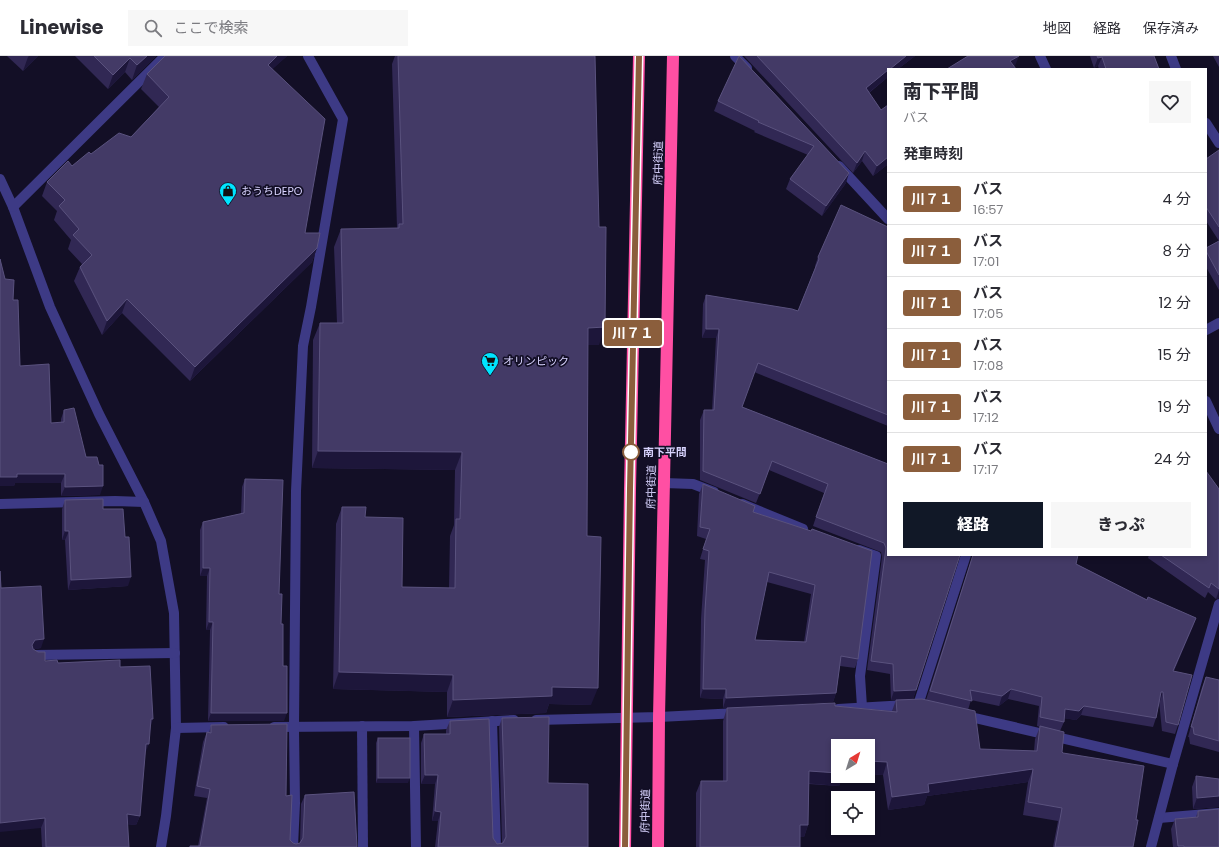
<!DOCTYPE html>
<html lang="ja">
<head>
<meta charset="utf-8">
<style>
	:root { --surface:#fff; --page:#f7f7f7; --text:#2b2b33; --muted:#7c7c81; --line:#e1e1e2; --accent:#111827 }
	body { margin:0; font-family:Poppins,"Noto Sans JP",sans-serif; background:var(--page); color:var(--text); height:100vh; display:flex; flex-direction:column; font-size:15px; white-space:nowrap }
	* { box-sizing:border-box; margin:0 }
	p { font-size:13px; color:var(--muted) }
	.icon { flex:none; width:22px; height:22px; fill:none; stroke:currentColor; stroke-width:2; stroke-linecap:round; stroke-linejoin:round }
	.map { position:relative; flex:1; overflow:hidden }
	.details { position:absolute; left:887px; top:12px; width:320px; height:488px; display:flex; flex-direction:column; background:var(--surface); border-radius:0px; box-shadow:0 2px 6px #0003 }
	.details>* { flex:none }
	.badge { padding:0 8px; border-radius:3px; font-size:14px; line-height:26px }
	.needle { width:26px; rotate:38deg }
	.controls { position:absolute; left:831px; top:683px; display:grid; gap:8px }
	.controls a { display:grid; place-items:center; width:44px; height:44px; border-radius:0px; background:var(--surface); box-shadow:0 2px 6px #0003; font-size:20px }
	.map>.badge { position:absolute; translate:-50% -50%; box-shadow:0 0 0 2px #fff }
	h2 { padding:0 16px; font-size:15px; line-height:36px }
	.round { display:grid; place-items:center; flex:none; width:42px; height:42px; border-radius:0px; background:var(--page) }
	.headline { display:flex; align-items:center; justify-content:space-between; height:68px; padding:0 16px }
	h1 { font-size:19px; font-weight:800; line-height:30px }
	.button { display:flex; gap:8px; margin-top:auto; padding:8px 16px }
	.button a { flex:1; height:46px; border-radius:0px; background:var(--accent); color:#fff; font-size:16px; font-weight:800; line-height:46px; text-align:center }
	.button a+a { background:var(--page); color:var(--text) }
	ul { padding:0; list-style:none }
	li { display:flex; align-items:center; gap:12px; height:52px; padding:0 16px; border-top:1px solid var(--line) }
	li div { flex:1 }
	li b { display:block; font-size:15px }
	li em { font-style:normal }
	li .badge { min-width:44px; font-weight:700; text-align:center }
	header { display:flex; align-items:center; gap:24px; box-sizing:border-box; height:56px; padding:0 20px; background:var(--surface); border-bottom:1px solid var(--line) }
	header strong { font-size:19px }
	nav { display:flex; gap:22px; margin-inline-start:auto; font-size:14px }
	.search { width:280px; height:36px; background:var(--page); display:flex; align-items:center; gap:10px; box-sizing:border-box; padding:0 14px; border-radius:0px; color:var(--muted); font-size:15px }
	.map>svg:first-child { display:block }
</style>
</head>
<body>
<header>
<strong>Linewise</strong>
<div class="search"><svg class="icon" aria-label="search" viewBox="0 0 24 24"><circle cx="10" cy="10" r="6"/><path d="M15 15l6 6"/></svg>ここで検索</div>
<nav><a>地図</a><a>経路</a><a>保存済み</a></nav>
</header>
<div class="map">
<svg width="1219" height="791" viewBox="0 0 1219 791">
	<rect width="100%" height="100%" fill="#130f26"/>
	<g fill="none" stroke-linecap="round" stroke-linejoin="round">
		<g stroke="#3d3a85" stroke-width="10">
			<path d="M735,0L747,12"/>
			<path d="M1040,0L1046,13"/>
			<path d="M1171,0L1176,13"/>
			<path d="M1206,67L1219,87"/>
			<path d="M839,110L888,163"/>
			<path d="M0,123L13,151L50,251L99,358L144,446L161,485L174,557L176,672L166,760L161,791"/>
			<path d="M13,151L165,0"/>
			<path d="M1206,274L1219,267"/>
			<path d="M1206,345L1219,373"/>
			<path d="M664,427L693,428L714,436"/>
			<path d="M0,448L115,445L144,446"/>
			<path d="M742,448L803,473"/>
			<path d="M859,494L876,500L860,620L862,651"/>
			<path d="M35,599L175,597"/>
			<path d="M918,649L966,499"/>
			<path d="M838,653L907,649"/>
			<path d="M962,659L1173,708"/>
			<path d="M536,664L659,661L738,657"/>
			<path d="M492,665L496,791"/>
			<path d="M362,670L363,791"/>
			<path d="M414,670L416,791"/>
			<path d="M274,671L414,670L514,664"/>
			<path d="M176,672L224,671"/>
			<path d="M1159,762L1219,757"/>
			<path d="M293,791L295,747L294,672L296,435L303,290L311,251L343,63L308,0"/>
			<path d="M1151,791L1173,708L1219,548"/>
		</g>
		<g stroke="#ff4fa3" stroke-width="12">
			<path d="M625,791L630,433L639,0"/>
			<path d="M658,791L659,661L673,0"/>
		</g>
	</g>
	<g fill="#312854" fill-rule="evenodd">
		<path d="M7,0H38L23,15Z"/>
		<path d="M75,0H156L132,24L125,16L108,33Z"/>
		<path d="M165,0H287L272,13L305,177L317,192L312,206L190,325L122,257L102,279L74,225L80,211L82,208L68,193L71,184L54,164L57,155L42,140L47,126L91,98L131,81L159,51L141,33L147,18Z"/>
		<path d="M395,0H595L599,289H588L587,480L591,649L549,648L546,657L447,661V636L333,633L336,468L342,451L365,461L402,531L449,532L450,480L454,469L455,414L312,412L313,284L320,267H337L334,191L341,173L397,172L392,8Z"/>
		<path d="M739,0L846,127L822,160L786,133L790,123L808,99L754,76L755,75L714,55L718,45Z"/>
		<path d="M744,0H915L898,13H888V21L869,37L881,54L888,49V110L887,109L873,120L862,105L853,117Z"/>
		<path d="M1090,0H1154L1159,13H1099L1098,10L1094,12Z"/>
		<path d="M1213,0H1219V11Z"/>
		<path d="M1219,94V234L1206,211V192L1219,185L1206,165V103Z"/>
		<path d="M888,171V370L754,316L742,351L888,408L916,634L913,643L891,644L890,618L867,614L882,501L881,496L813,470L824,437L769,414L756,447L700,424V364L704,354H712L716,282H702L703,248L706,239L798,255L815,212V210L818,201Z"/>
		<path d="M5,223L13,244L20,310L51,367H61V363L64,354L86,401L100,439L61,440V427H15L14,430Z"/>
		<path d="M245,423L279,538L283,610L284,665H208L210,574H206L207,520H200V474L203,466L241,458L242,431Z"/>
		<path d="M703,428L753,456L811,475L858,603L855,612L840,610L836,637L833,646L723,652V643L700,642L701,563L705,504L700,503L706,483L697,480L699,438ZM767,526L811,538L804,586L755,584Z"/>
		<path d="M1219,433V542L1216,543L1208,536L1205,542L1148,502L1149,499H1206Z"/>
		<path d="M65,444L103,453L128,530L68,534L65,484H62V453Z"/>
		<path d="M972,499H1078L1076,508L1147,544L1196,562L1174,615L1178,669L1175,678L1162,675L1159,645L1156,662L1153,671L1081,659L1076,664L1064,662V666L1060,675L1062,696L1063,697L1136,764L1133,791H1053L1058,765L1023,759L1028,726L927,740L924,749L888,754L883,719L868,718V690L838,720H843L839,730L809,728L808,769L804,781H800V791H696V737L701,725H723V665L727,652L835,650L892,655L896,644H926L972,501ZM1008,643L1039,650L1037,670L1040,671L1035,683L1034,695L980,693L968,654L971,644L999,650Z"/>
		<path d="M1,532L41,592L34,593L45,605L58,607L120,611L150,672L145,696L140,760L136,769L127,768L129,791H42L41,772Z"/>
		<path d="M1206,621L1219,624V696L1190,688L1189,681H1188L1202,631Z"/>
		<path d="M502,662L548,727L588,791H435L438,765H432L435,728H421V687L424,678H446V674L450,665L493,782L497,788L502,787L499,671Z"/>
		<path d="M211,669L286,740L290,784L293,787L296,788L300,787L301,748L305,739L357,791H189L190,790H198L207,742L194,740L203,686L207,676L209,677Z"/>
		<path d="M378,682L408,727H376V687Z"/>
		<path d="M1196,720L1219,723V751L1193,753L1192,731Z"/>
		<path d="M1198,755L1219,791H1173L1171,773L1175,763L1196,761Z"/>
	</g>
	<g fill="#1d163a">
		<path d="M29,0H38L23,15L28,1Z"/>
		<path d="M147,0H156L132,24L137,9Z"/>
		<path d="M277,0H287L262,23L268,9Z"/>
		<path d="M906,0H915L898,13H890Z"/>
		<path d="M1019,0L1015,10L1010,13V5Z"/>
		<path d="M1102,1L1098,10L1094,12L1098,2Z"/>
		<path d="M130,2L125,16L108,33L113,19Z"/>
		<path d="M888,14V21L862,42L866,32Z"/>
		<path d="M865,95L862,105L853,117L857,107Z"/>
		<path d="M888,101V106L887,109L873,120L877,110Z"/>
		<path d="M849,117L846,127L822,160L826,150Z"/>
		<path d="M317,192L312,206L190,325L195,311Z"/>
		<path d="M127,243L122,257L102,279L107,265Z"/>
		<path d="M605,271L599,289H582L588,272Z"/>
		<path d="M706,273H719L716,282H702Z"/>
		<path d="M318,395L462,396L455,414L312,412Z"/>
		<path d="M17,418H65L61,427H15L14,430H0V421Z"/>
		<path d="M103,430L100,439L61,440L65,431Z"/>
		<path d="M65,475H69L65,484H62Z"/>
		<path d="M203,512H210L207,520H200Z"/>
		<path d="M131,521L128,530L68,534L71,524Z"/>
		<path d="M1219,534V542L1216,543Z"/>
		<path d="M1196,562L1193,571L1170,624L1173,615Z"/>
		<path d="M209,566H213L210,574H206Z"/>
		<path d="M44,583L41,592L31,594L32,589L35,584Z"/>
		<path d="M339,616L453,619L447,636L333,633Z"/>
		<path d="M552,631L598,632L591,649L549,648L546,657L447,661L453,644Z"/>
		<path d="M703,633H726L723,643L700,642Z"/>
		<path d="M1011,633L1008,643L999,650L1002,640Z"/>
		<path d="M916,634L913,643L891,644L894,635Z"/>
		<path d="M1161,636H1163L1160,645H1157Z"/>
		<path d="M836,637L833,646L723,652L726,642Z"/>
		<path d="M1084,650L1081,659L1076,664L1062,662L1065,653Z"/>
		<path d="M211,657H287L284,665H208Z"/>
		<path d="M151,663H153L150,673Z"/>
		<path d="M146,688H149L145,698Z"/>
		<path d="M868,705L887,706L883,719L868,718Z"/>
		<path d="M1033,713L1028,726L927,740L924,749L888,754L892,741L928,728Z"/>
		<path d="M809,715L838,717V720H843L839,730L804,727Z"/>
		<path d="M425,719H438L435,728H421Z"/>
		<path d="M378,722H410L408,727H376Z"/>
		<path d="M1219,740V751L1193,753L1197,742Z"/>
		<path d="M435,755L441,756L438,765H432Z"/>
		<path d="M127,758L140,760L136,769L123,768Z"/>
		<path d="M45,762L41,772L0,776V767Z"/>
		<path d="M800,769H808L804,781H796Z"/>
	</g>
	<g fill="#433a66" stroke="#5a527e" fill-rule="evenodd">
		<path d="M94,0H147L137,9L130,2L113,19Z"/>
		<path d="M165,0H277L268,9L325,63L305,177H320L317,192L195,311L127,243L107,265L80,211L92,199L73,179L79,173L59,150L65,144L47,126L68,105L72,110L89,96L91,98L119,77L131,81L169,41L147,18Z"/>
		<path d="M398,0H595L599,171H606L605,271L588,272L587,480L601,481L598,632L552,631V640L453,644V619L339,616L342,451H366L365,461L403,462L402,531L455,532L456,463H460L462,396L318,395L320,267H343L341,173L399,172V168H403Z"/>
		<path d="M739,0L849,117L826,150L790,123L814,90L758,66L759,65L718,45Z"/>
		<path d="M757,0H906L890,13H888V14L866,32L881,54L888,49V101L877,110L865,95L857,107Z"/>
		<path d="M968,0H1019L1010,5L1016,13H947Z"/>
		<path d="M1097,0H1154L1159,13H1106L1102,1L1098,2Z"/>
		<path d="M1219,94V171L1206,151V103Z"/>
		<path d="M841,149L888,171V359L758,307L742,351L888,408V499H960L916,634L894,635L893,608L871,605L886,492L884,487L816,461L828,428L772,405L760,438L703,415L704,354H714L719,273H706V239L792,253L798,255L819,203L818,201Z"/>
		<path d="M1219,185V219L1206,195V192Z"/>
		<path d="M0,203L5,223L14,224L13,244H18L20,310L49,308L51,367L64,366V354L74,352L86,401H97L99,409H103V430L65,431V418H17V421H0Z"/>
		<path d="M1206,415L1219,433V533L1211,527L1209,532L1161,499H1206Z"/>
		<path d="M245,423L283,424L279,538H282L281,568H283V610H287V657H211L213,566H209L210,512H203V466L244,457Z"/>
		<path d="M703,428L755,450L753,456L811,475L812,473L872,495L858,603L841,600L836,637L726,642V633H703L705,554L709,495L703,493L710,473L700,471ZM769,516L815,529L806,586L755,584Z"/>
		<path d="M103,443V453H123L125,481H129L131,521L71,524L69,475H65V444Z"/>
		<path d="M973,499H1078L1076,508L1147,544L1148,541L1196,562L1173,615L1192,619L1178,669L1166,666L1163,636H1161L1156,662L1084,650L1079,655L1065,653L1064,666L1040,661L1042,641L1011,633L1002,640L970,634L972,645L930,635Z"/>
		<path d="M0,515L1,532L41,530L44,583L35,584L32,589L33,593L38,596H45V605L57,604L58,607L120,604V611L150,610L153,663H151L149,688H146L140,760L127,758L129,791H46L45,762L0,767Z"/>
		<path d="M1206,621L1219,624V685L1194,678L1193,671H1191Z"/>
		<path d="M922,643L975,655L980,693L1037,695L1040,670L1064,676L1062,696L1063,697L1144,710L1136,764H1138L1133,791H1055L1062,752L1028,746L1033,713L928,728L929,736L892,741L887,706L868,705V690H838V717L809,715L808,769H800V791H700L701,725H727V652L835,647V650L897,656L896,644Z"/>
		<path d="M549,661L548,727L588,728V791H438L441,756L435,755L438,719H425L424,678H450V665L489,663L493,782L497,788L503,787L506,781L502,662Z"/>
		<path d="M287,668L286,740L292,739L290,784L293,787L296,788L300,787L303,782L305,739L354,736L357,791H190V790H200L210,733L197,730L207,676L211,677V669Z"/>
		<rect x="378" y="682" width="32" height="40"/>
		<path d="M1196,720L1219,723V740L1197,742Z"/>
		<path d="M1219,753V791H1184V790H1178L1175,763L1198,761V755Z"/>
	</g>
	<g fill="none" stroke-linecap="round" stroke-linejoin="round">
		<defs>
			<path id="line" d="M625,791L630,433L639,0"/>
		</defs>
		<use href="#line" stroke="#fff" stroke-width="9"/>
		<use href="#line" stroke="#8b5e3c" stroke-width="6"/>
	</g>
	<defs>
		<symbol id="shop-pin" viewBox="-11 -11 22 30"><path d="M0 17L-7.5 6A9.5 9.5 0 1 1 7.5 6Z" fill="#00e5ff" stroke="#130f26"/><path d="M-5-2.5h2.3a2.7 3.5 0 0 1 5.4 0H5L5.5 6h-11ZM-1.5-2.5h3a1.5 2.3 0 0 0-3 0Z" fill="#111"/></symbol>
		<symbol id="supermarket-pin" viewBox="-11 -11 22 30"><path d="M0 17L-7.5 6A9.5 9.5 0 1 1 7.5 6Z" fill="#00e5ff" stroke="#130f26"/><path d="M-6-5.5h2.5l.6 2H6L4.5 2H-2.5L-4.4-4H-6ZM-1.5 3.2a1.3 1.3 0 1 0 .1 0ZM3 3.2a1.3 1.3 0 1 0 .1 0Z" fill="#111"/></symbol>
	</defs>
	<g fill-rule="evenodd">
		<use href="#shop-pin" x="218" y="125" width="20" height="27"/>
		<use href="#supermarket-pin" x="480" y="295" width="20" height="27"/>
	</g>
	<circle fill="#fff" stroke="#8b5e3c" stroke-width="2" cx="631" cy="396" r="8"/>
	<g text-anchor="middle" dominant-baseline="central" stroke-width="3.5" stroke-linejoin="round" paint-order="stroke">
		<g font-size="11" fill="#d9d4ff" stroke="#130f26">
			<text transform="translate(658 107) rotate(-89)">府中街道</text>
			<text transform="translate(651 431) rotate(-89)">府中街道</text>
			<text transform="translate(645 755) rotate(-89)">府中街道</text>
		</g>
		<g font-size="11" fill="#d9d4ff" stroke="#130f26" text-anchor="start">
			<text x="241" y="135">おうちDEPO</text>
			<text x="503" y="305">オリンピック</text>
		</g>
		<g font-size="11" font-weight="bold" fill="#d9d4ff" stroke="#130f26" text-anchor="start">
			<text x="643" y="396">南下平間</text>
		</g>
	</g>
</svg>
<div class="controls">
<a><svg class="needle" viewBox="-14 -14 28 28"><path d="M0-13l5 13h-10z" fill="#e53935"/><path d="M0 13l5-13h-10z" fill="#7c7c81"/></svg></a>
<a><svg class="icon" aria-label="locate" viewBox="0 0 24 24"><circle cx="12" cy="12" r="6"/><path d="M12 2v4M12 18v4M2 12h4M18 12h4"/></svg></a>
</div>
<b class="badge" style="left:633px;top:277px;background:#8b5e3c;color:#fff">川７１</b>
<section class="details">
<div class="headline"><div><h1>南下平間</h1><p>バス</p></div><a class="round"><svg class="icon" aria-label="heart" viewBox="0 0 24 24"><path d="M12 20l-8-8c-3-5 5-10 8-4 3-6 11-1 8 4z"/></svg></a></div>
<h2>発車時刻</h2>
<ul>
<li><span class="badge" style="background:#8b5e3c;color:#fff">川７１</span><div><b>バス</b><p>16:57</p></div><em>4 分</em></li>
<li><span class="badge" style="background:#8b5e3c;color:#fff">川７１</span><div><b>バス</b><p>17:01</p></div><em>8 分</em></li>
<li><span class="badge" style="background:#8b5e3c;color:#fff">川７１</span><div><b>バス</b><p>17:05</p></div><em>12 分</em></li>
<li><span class="badge" style="background:#8b5e3c;color:#fff">川７１</span><div><b>バス</b><p>17:08</p></div><em>15 分</em></li>
<li><span class="badge" style="background:#8b5e3c;color:#fff">川７１</span><div><b>バス</b><p>17:12</p></div><em>19 分</em></li>
<li><span class="badge" style="background:#8b5e3c;color:#fff">川７１</span><div><b>バス</b><p>17:17</p></div><em>24 分</em></li>
</ul>
<div class="button"><a>経路</a><a>きっぷ</a></div>
</section>
</div>
</body>
</html>
